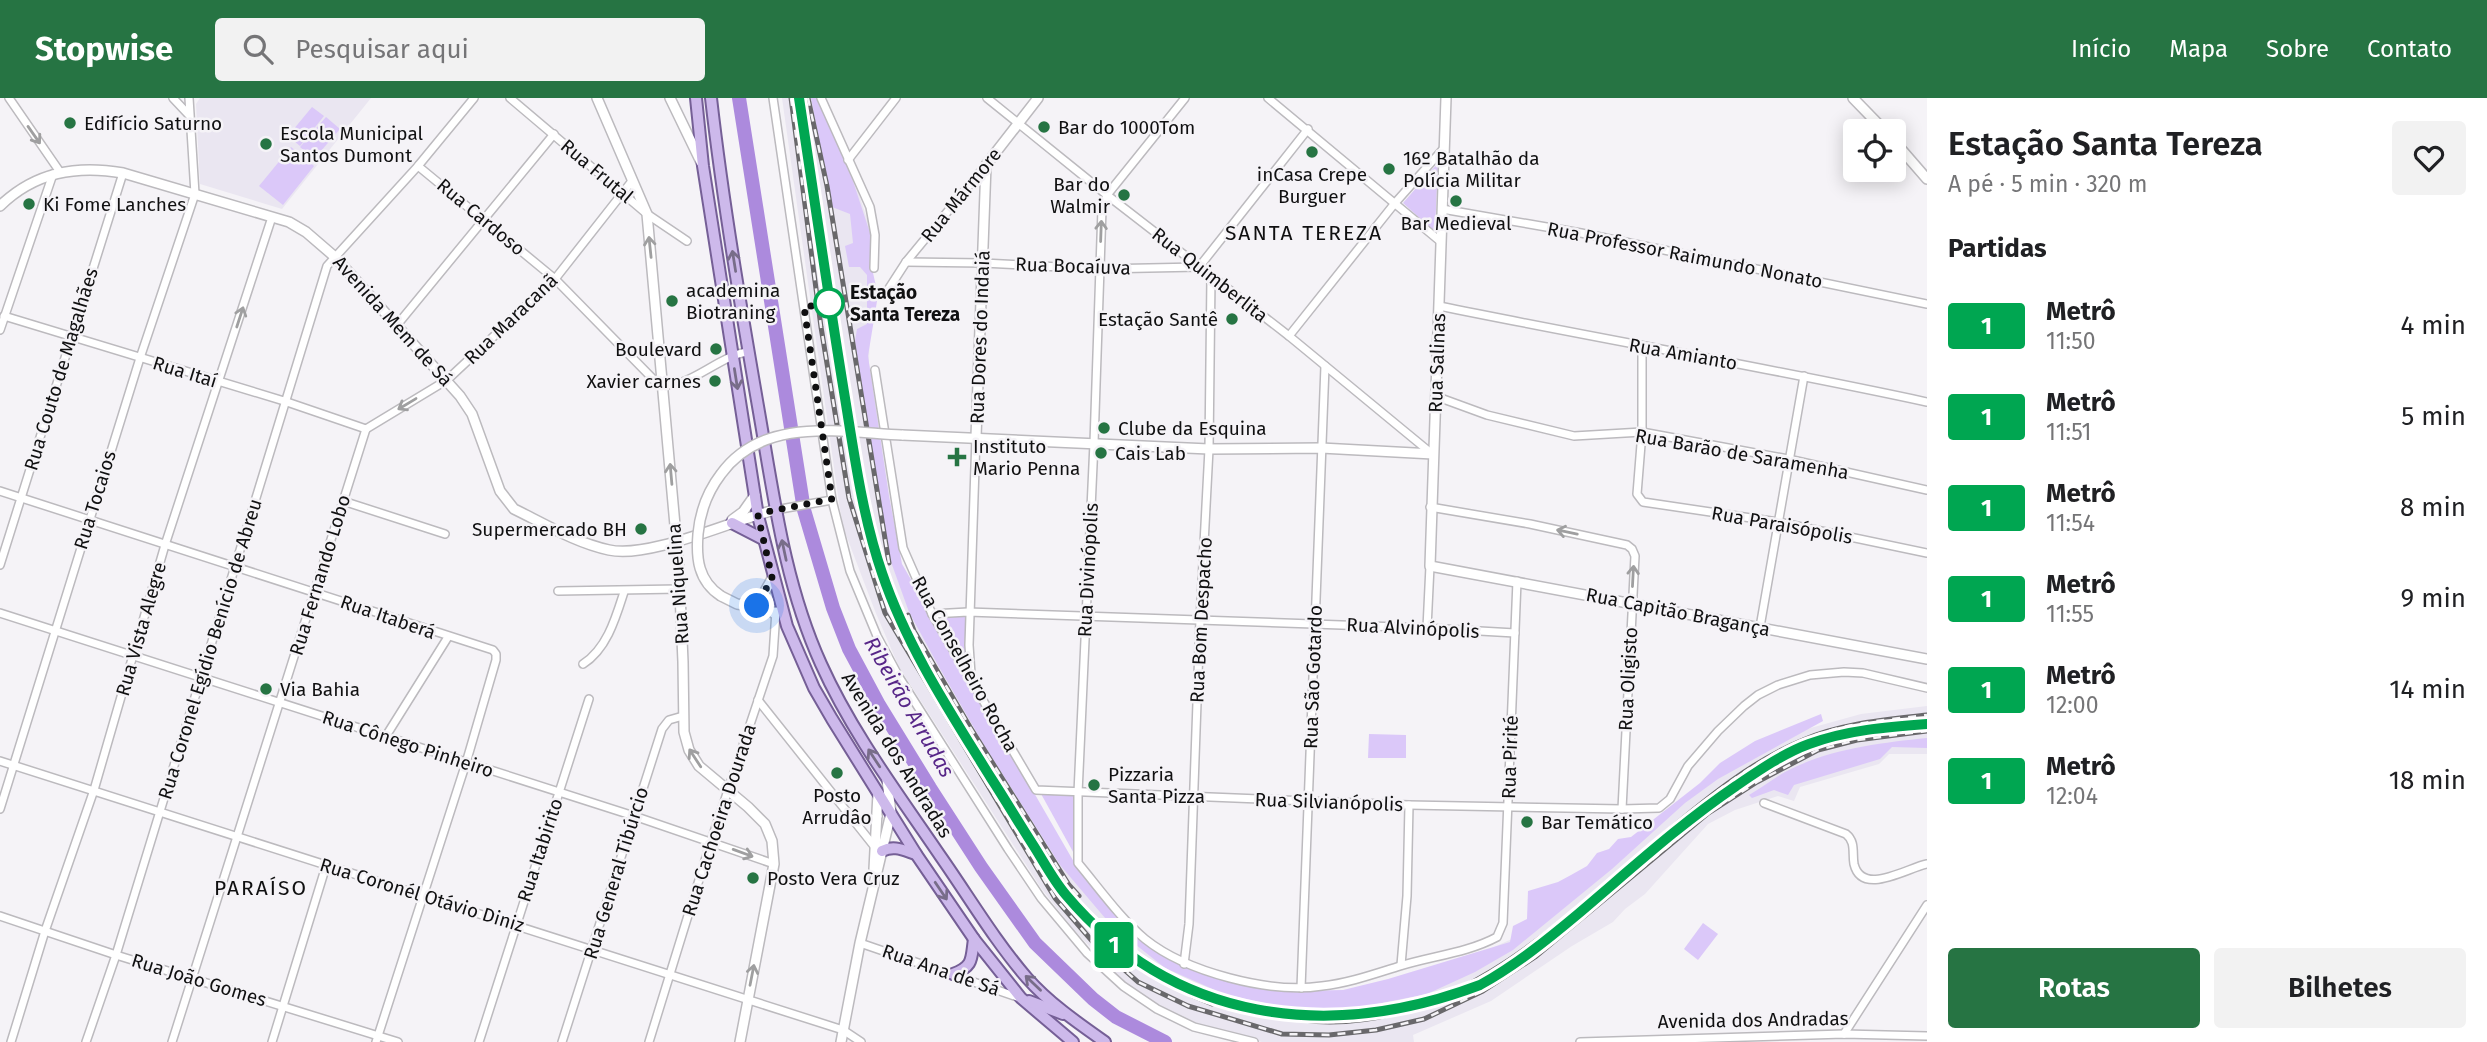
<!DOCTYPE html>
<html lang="pt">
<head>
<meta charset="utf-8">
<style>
	:root { --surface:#fff; --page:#f2f2f2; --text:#202124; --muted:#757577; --accent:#267443 }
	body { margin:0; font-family:"Fira Sans",sans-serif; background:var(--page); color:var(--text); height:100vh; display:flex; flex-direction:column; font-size:26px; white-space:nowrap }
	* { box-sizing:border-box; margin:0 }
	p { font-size:23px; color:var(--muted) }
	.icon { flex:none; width:38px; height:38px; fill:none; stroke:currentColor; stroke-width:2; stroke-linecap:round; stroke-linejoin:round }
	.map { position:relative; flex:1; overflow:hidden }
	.details { display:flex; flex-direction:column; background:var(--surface); width:560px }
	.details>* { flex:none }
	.badge { padding:0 14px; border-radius:5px; font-size:24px; line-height:46px }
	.buttons { position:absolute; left:1843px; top:21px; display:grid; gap:14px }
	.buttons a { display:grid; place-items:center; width:63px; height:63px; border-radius:7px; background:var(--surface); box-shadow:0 4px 18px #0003; font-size:35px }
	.you { position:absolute; width:35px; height:35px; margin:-18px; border:5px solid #fff; border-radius:50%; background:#1a73e8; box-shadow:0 0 0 10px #1a73e833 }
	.map>.badge { position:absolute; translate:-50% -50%; box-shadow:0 0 0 4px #fff }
	h2 { padding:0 21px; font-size:26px; line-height:63px }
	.round { display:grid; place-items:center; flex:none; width:74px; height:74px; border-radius:7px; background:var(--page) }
	.overview { display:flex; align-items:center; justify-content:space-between; height:119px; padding:0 21px }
	h1 { font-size:33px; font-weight:600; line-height:52px }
	.cta { display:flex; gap:14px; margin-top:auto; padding:14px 21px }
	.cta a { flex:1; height:80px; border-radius:7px; background:var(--accent); color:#fff; font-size:28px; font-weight:600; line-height:80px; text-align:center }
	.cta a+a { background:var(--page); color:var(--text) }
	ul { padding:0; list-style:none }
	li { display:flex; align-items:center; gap:21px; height:91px; padding:0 21px }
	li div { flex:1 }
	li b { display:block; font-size:26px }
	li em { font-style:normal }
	li .badge { min-width:77px; font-weight:700; text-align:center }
	header { display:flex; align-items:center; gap:42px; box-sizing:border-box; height:98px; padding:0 35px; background:var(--accent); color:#fff }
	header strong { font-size:33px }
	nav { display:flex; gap:38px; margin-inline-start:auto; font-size:24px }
	.search { width:490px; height:63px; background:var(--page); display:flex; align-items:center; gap:18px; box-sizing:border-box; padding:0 24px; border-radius:7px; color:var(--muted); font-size:26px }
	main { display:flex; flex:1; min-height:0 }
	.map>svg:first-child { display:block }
</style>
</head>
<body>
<header>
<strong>Stopwise</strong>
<div class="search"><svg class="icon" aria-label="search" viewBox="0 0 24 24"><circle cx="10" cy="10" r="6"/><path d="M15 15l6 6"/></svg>Pesquisar aqui</div>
<nav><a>Início</a><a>Mapa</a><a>Sobre</a><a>Contato</a></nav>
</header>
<main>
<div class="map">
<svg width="1927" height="944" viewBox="0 0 1927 944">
	<rect width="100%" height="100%" fill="#f5f3f7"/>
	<g fill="#eae6f1">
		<path d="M200,0H371L282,111L200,86L196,6Z"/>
		<path d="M782,0H815L855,84L872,136L869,266L900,468L1080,780L1175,866L1257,893L1350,897L1481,855L1514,840L1569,787L1737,664L1807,631L1861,616L1927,608V656H1889L1879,666L1800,689L1794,703L1778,698L1735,712L1708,726L1645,796L1625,811L1613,824L1572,848L1491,903L1413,937L1414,944H1262L1206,932L1165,912L1125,885L1074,832L1041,790L899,569L875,513L843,429L839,405Z"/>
	</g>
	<g fill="#dbc8f9">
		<path d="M811,0H818L853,83L870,135L871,166L878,197L868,258L889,398L902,466L1078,771L1117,815L1183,867L1256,887L1296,893L1343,892L1388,881L1510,844L1513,828L1527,821L1528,793L1558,784L1571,777L1587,768L1597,755L1609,751L1618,741L1631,739L1700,685L1720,665L1755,643L1821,616L1823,623L1718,681L1685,705L1612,771L1513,852L1475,874L1427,896L1357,910L1295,912L1224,896L1165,870L1111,827L1060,767L981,642L939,569L909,514L891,464L871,358L855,243L857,231L867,226V177L860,169H849L845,148L853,145L850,116L832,109Z"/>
		<path d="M312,9L324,18L300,48L288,38Z"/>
		<path d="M326,19L340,31L314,61L300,49Z"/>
		<path d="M291,49L314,68L283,107L259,88Z"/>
		<path d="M1438,65L1435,133H1434L1403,105Z"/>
		<path d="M966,517L968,571L937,518Z"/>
		<path d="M1369,636L1406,637V660H1368Z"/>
		<path d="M1927,640V650L1892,649L1880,661L1794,687L1788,697L1774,692L1752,700L1749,697C1761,690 1773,681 1785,674C1828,651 1879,645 1927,640Z"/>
		<path d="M1040,694L1076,697L1077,761Z"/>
		<path d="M1703,825L1718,836L1698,862L1684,851Z"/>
	</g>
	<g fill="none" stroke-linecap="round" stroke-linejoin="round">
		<path stroke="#ac8add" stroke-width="14" d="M739,0L804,412L833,510L849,551L879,607L930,690L981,769L1035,845L1093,901L1116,919L1165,944"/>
		<defs>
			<g id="minor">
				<path d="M9,0L60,74"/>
				<path d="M173,0L189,17"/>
				<path d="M510,0L647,116L687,143"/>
				<path d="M773,0L832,402L850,473L877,538L899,579L1008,751L1041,800L1087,855L1123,888L1157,911L1194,929L1254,944"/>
				<path d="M821,0L870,109L875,137L874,170"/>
				<path d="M987,0L1107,97L1289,238L1431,355"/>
				<path d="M1185,0L1107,97L1102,111L1094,345L1078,695V765C1099,790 1120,820 1145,841C1186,874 1270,896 1322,888C1349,885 1374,876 1400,868C1432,858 1467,855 1497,839L1503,825L1517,483"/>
				<path d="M1268,0L1441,144"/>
				<path d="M848,62L896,0"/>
				<path d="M418,68L555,181L656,284C683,298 718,256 749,254"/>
				<path d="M1442,111L1581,135L1927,206"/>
				<path d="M906,164L983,165L1099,171L1199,169L1308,31"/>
				<path d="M886,195L906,164L986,67"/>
				<path d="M1439,208C1601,241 1765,269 1927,304"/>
				<path d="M4,218L284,303L366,331"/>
				<path d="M397,227L554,36"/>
				<path d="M0,232L53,76"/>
				<path d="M1289,238L1395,105L1444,50"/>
				<path d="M1642,249V334L1637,396L1643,404L1778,424L1927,455"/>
				<path d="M875,272L903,450L932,516L1036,692L1409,707L1622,711L1659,710L1670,701L1688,668L1718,633L1744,608L1758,597L1778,587L1810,577L1844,574L1863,575L1927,590"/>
				<path d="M1435,298L1487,317L1574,338L1642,334L1788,361L1927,392"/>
				<path d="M366,331L447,282L555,181L632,83"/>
				<path d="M0,393L493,552L496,556V562L466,665L376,944"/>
				<path d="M343,403L445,436"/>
				<path d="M1430,409L1530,426L1627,447L1632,451L1635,458L1622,711"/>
				<path d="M775,412L832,402"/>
				<path d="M0,467L123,75"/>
				<path d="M558,493L679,491"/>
				<path d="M0,515L634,718L774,766"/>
				<path d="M932,516L968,514L1427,530L1515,535"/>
				<path d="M1760,529L1804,278"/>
				<path d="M1427,530L1430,468"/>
				<path d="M583,566C607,551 616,519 624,494"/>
				<path d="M971,576L969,547L976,339"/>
				<path d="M758,602L874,748"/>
				<path d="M386,638L448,539"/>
				<path d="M0,663L843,932L861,944"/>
				<path d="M1764,705L1846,736C1856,744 1852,755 1854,766C1862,799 1907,770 1927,766"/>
				<path d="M0,711L140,260L195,96L189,0"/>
				<path d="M854,723L873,721L878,718"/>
				<path d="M0,818L116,857L398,944"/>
				<path d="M860,845L1020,900"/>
				<path d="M1184,866L1189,826L1200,522L1209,351L1211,179"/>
				<path d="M1401,867L1407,798L1409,707"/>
				<path d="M1301,890L1325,268"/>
				<path d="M1844,936L1927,807"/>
				<path d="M11,944L45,833L94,692L165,447L272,119"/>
				<path d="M86,944L116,857L327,168L418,68L474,0"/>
				<path d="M172,944L366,331"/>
				<path d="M272,944L326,768"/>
				<path d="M479,944L589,601"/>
				<path d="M562,944L662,631L669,622L683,618"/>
				<path d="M649,944L711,743L773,558L776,513"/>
				<path d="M1580,944L1844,936L1927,938"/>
			</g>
			<g id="tertiary">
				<path d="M597,0L647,116L679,472L683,564L684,634L689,652L699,668L748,709L765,726L772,743L774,766L740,944"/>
				<path d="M670,0L701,64"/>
				<path d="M1446,0L1430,468L1927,561"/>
				<path d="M1853,0L1885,33"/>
				<path d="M1894,43L1927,81"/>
				<path d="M0,108C35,74 76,67 123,75L289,124L306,134L335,159L460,298L472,316L500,393L514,411C545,426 576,445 609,452C650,461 732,422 775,412"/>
				<path d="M902,337L1209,351L1321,350L1433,356"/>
				<path d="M976,339L986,67L1038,0"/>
				<path d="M732,422L743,414L755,397"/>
				<path d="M721,498L737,506L766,510L775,516"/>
				<path d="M753,506L763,497L773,479"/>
				<path d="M874,771L878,695"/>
				<path d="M841,944L860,845L891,715L887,682"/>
			</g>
			<g id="primary">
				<path d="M696,0L703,68L758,418L787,528L814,590L832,621L916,756L974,841L1021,900L1073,944"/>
				<path d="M711,0C723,105 741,210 759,314C774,400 785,487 821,566C852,635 899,697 941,759C969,799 995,843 1027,880C1049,905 1078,925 1105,944"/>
				<path d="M732,425L763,441"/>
				<path d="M882,753C894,747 903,752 916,756"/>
				<path d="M953,876C974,868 971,861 974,841"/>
				<path d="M1029,903L1063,916"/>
			</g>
		</defs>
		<use href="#minor" stroke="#bcbabe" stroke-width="10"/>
		<use href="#tertiary" stroke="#bcbabe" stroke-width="12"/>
		<use href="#primary" stroke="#755f96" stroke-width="14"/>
		<use href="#minor" stroke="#fff" stroke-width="7"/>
		<use href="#tertiary" stroke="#fff" stroke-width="9"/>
		<use href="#primary" stroke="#cdb9eb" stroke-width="10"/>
		<defs>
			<g id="rail">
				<path d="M791,0L821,229L849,400L885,515L1055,800L1093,844L1138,884L1188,908L1282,936L1329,937L1376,932L1424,921L1483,893L1535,859L1707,716L1757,684L1818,652L1857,642L1927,633"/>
				<path d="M808,0L827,88L889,465"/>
				<path d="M820,142L861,391L881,472L905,534"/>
				<path d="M908,517L914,533L970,629L1069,787L1079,798"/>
				<path d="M1061,791C1102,841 1151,883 1212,906"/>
				<path d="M1203,893C1243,908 1287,924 1330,924C1465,924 1572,814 1668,733C1708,699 1754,662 1803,642C1842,625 1885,622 1927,617"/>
			</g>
		</defs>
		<use href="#rail" stroke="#69686b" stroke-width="5"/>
		<use href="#rail" stroke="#f5f3f7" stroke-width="2.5" stroke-dasharray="8" stroke-linecap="butt"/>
		<defs>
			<path id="tertiary-bridge" d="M721,498C698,483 696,460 698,436C700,414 708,393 721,376C763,318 840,334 902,337"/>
		</defs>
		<use href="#tertiary-bridge" stroke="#bcbabe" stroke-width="12" stroke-linecap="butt"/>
		<use href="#tertiary-bridge" stroke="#fff" stroke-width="9"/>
	</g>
	<defs><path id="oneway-shaft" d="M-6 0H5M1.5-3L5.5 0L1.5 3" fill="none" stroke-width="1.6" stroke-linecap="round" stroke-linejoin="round" transform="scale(1.75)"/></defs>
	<g stroke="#9f9fa0">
		<use href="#oneway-shaft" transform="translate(34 37) rotate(55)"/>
		<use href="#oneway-shaft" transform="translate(1101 133) rotate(-88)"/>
		<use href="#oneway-shaft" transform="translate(650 149) rotate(-96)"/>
		<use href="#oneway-shaft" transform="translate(240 219) rotate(-72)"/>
		<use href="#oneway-shaft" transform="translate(407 306) rotate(149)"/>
		<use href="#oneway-shaft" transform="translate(671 376) rotate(-95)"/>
		<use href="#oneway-shaft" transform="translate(1567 434) rotate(-168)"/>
		<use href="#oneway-shaft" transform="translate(1633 478) rotate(-87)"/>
		<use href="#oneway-shaft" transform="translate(695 660) rotate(-123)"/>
		<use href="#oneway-shaft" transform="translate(743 755) rotate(20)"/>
		<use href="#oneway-shaft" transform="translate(752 877) rotate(-79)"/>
	</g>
	<g stroke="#786d89">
		<use href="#oneway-shaft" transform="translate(734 163) rotate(-99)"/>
		<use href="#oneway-shaft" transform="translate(736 281) rotate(81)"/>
		<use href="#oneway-shaft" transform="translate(784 452) rotate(-102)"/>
		<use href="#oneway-shaft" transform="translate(874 660) rotate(-123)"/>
		<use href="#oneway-shaft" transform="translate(941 793) rotate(56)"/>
		<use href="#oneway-shaft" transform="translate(1033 885) rotate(-136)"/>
	</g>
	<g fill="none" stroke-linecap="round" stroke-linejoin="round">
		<defs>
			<path id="line" d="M799,0C814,98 828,196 844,294C854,354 862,417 882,475C907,549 950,614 991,680C1006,703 1020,727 1035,750C1045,766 1054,783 1066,797C1174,925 1329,944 1480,887C1516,867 1547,842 1578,816C1630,772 1680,726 1736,688C1758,673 1784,655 1809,646C1847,632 1887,629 1927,626"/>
		</defs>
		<use href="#line" stroke="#fff" stroke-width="16"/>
		<use href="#line" stroke="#00a651" stroke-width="10"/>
		<path stroke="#101011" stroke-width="7" stroke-dasharray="0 12.6" d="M757,508L753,506L763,497L772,479L758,418L766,414L832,401L804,209L829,205"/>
	</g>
	<g fill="#267443" stroke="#f5f3f7" stroke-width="2.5">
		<circle cx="70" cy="25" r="7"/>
		<circle cx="1044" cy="29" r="7"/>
		<circle cx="266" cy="46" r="7"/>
		<circle cx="1312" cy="54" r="7"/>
		<circle cx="1389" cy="71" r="7"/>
		<circle cx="1124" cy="97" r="7"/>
		<circle cx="1456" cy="103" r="7"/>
		<circle cx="29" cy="106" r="7"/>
		<circle cx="672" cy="203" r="7"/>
		<circle cx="1232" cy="221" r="7"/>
		<circle cx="716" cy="251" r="7"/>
		<circle cx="715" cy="283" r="7"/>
		<circle cx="1104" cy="330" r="7"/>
		<circle cx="1101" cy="355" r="7"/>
		<path d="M953.5 348.5h7v7h7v7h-7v7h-7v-7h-7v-7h7z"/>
		<circle cx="641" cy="431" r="7"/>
		<circle cx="266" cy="591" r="7"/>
		<circle cx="837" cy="675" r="7"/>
		<circle cx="1094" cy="687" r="7"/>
		<circle cx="1527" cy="724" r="7"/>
		<circle cx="753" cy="780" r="7"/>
	</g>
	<circle fill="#fff" stroke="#00a651" stroke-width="3.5" cx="829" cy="205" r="14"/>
	<g text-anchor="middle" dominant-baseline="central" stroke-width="5" stroke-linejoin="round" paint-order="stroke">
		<g font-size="19" fill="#101011" stroke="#f5f3f7" text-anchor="start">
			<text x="84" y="25">Edifício Saturno</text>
			<text x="1058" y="29">Bar do 1000Tom</text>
			<text x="280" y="35">Escola Municipal<tspan x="280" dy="22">Santos Dumont</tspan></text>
			<text x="1403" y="60">16º Batalhão da<tspan x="1403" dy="22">Polícia Militar</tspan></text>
			<text x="1312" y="76" text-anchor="middle">inCasa Crepe<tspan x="1312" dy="22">Burguer</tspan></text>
			<text x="1110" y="86" text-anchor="end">Bar do<tspan x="1110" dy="22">Walmir</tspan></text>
			<text x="43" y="106">Ki Fome Lanches</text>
			<text x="1456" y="125" text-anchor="middle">Bar Medieval</text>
			<text x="686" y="192">academina<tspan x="686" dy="22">Biotraning</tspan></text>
			<text x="1218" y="221" text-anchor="end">Estação Santê</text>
			<text x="702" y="251" text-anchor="end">Boulevard</text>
			<text x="701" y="283" text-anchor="end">Xavier carnes</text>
			<text x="1118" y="330">Clube da Esquina</text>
			<text x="973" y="348">Instituto<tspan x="973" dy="22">Mario Penna</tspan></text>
			<text x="1115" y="355">Cais Lab</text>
			<text x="627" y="431" text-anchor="end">Supermercado BH</text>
			<text x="280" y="591">Via Bahia</text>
			<text x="1108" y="676">Pizzaria<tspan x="1108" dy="22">Santa Pizza</tspan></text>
			<text x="837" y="697" text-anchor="middle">Posto<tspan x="837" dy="22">Arrudâo</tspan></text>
			<text x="1541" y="724">Bar Temático</text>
			<text x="767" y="780">Posto Vera Cruz</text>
		</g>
		<g font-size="19" fill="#101011" stroke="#f5f3f7">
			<text transform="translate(597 73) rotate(40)">Rua Frutal</text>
			<text transform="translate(961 97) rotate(-51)">Rua Mármore</text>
			<text transform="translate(481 119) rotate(40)">Rua Cardoso</text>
			<text transform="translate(1685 157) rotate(11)">Rua Professor Raimundo Nonato</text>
			<text transform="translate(1073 168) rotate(2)">Rua Bocaíuva</text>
			<text transform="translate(1210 177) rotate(38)">Rua Quimberlita</text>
			<text transform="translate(511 221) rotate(-44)">Rua Maracanã</text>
			<text transform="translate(393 223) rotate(48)">Avenida Mem de Sá</text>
			<text transform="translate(980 239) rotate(-88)">Rua Dores do Indaiá</text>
			<text transform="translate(1683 256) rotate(10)">Rua Amianto</text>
			<text transform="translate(1437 265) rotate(-88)">Rua Salinas</text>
			<text transform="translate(61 271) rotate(-73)">Rua Couto de Magalhães</text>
			<text transform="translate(185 274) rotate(17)">Rua Itaí</text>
			<text transform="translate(1742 356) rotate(10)">Rua Barão de Saramenha</text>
			<text transform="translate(95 402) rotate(-73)">Rua Tocaios</text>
			<text transform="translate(1782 427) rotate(10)">Rua Paraisópolis</text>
			<text transform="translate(1088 472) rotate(-87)">Rua Divinópolis</text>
			<text transform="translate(320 477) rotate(-73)">Rua Fernando Lobo</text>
			<text transform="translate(678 486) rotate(-94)">Rua Niquelina</text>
			<text transform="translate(1678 514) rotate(11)">Rua Capitão Bragança</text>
			<text transform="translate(388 519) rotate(19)">Rua Itaberá</text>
			<text transform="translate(1201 522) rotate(-87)">Rua Bom Despacho</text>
			<text transform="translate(1413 530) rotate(3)">Rua Alvinópolis</text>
			<text transform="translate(141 531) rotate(-74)">Rua Vista Alegre</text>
			<text transform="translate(210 551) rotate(-73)">Rua Coronel Egídio Benício de Abreu</text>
			<text transform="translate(965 566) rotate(61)">Rua Conselheiro Rocha</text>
			<text transform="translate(1313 579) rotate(-88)">Rua São Gotardo</text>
			<text transform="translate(1628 581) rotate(-87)">Rua Oligisto</text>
			<text transform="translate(408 646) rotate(18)">Rua Cônego Pinheiro</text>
			<text transform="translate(897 657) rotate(58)">Avenida dos Andradas</text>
			<text transform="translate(1510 659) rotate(-88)">Rua Pirité</text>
			<text transform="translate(1329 704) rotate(2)">Rua Silvianópolis</text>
			<text transform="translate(719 722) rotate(-72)">Rua Cachoeira Dourada</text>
			<text transform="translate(540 752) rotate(-72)">Rua Itabirito</text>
			<text transform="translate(616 775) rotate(-73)">Rua General Tibúrcio</text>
			<text transform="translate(422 797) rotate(17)">Rua Coronél Otávio Diniz</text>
			<text transform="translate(941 872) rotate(19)">Rua Ana de Sá</text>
			<text transform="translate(199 882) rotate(17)">Rua João Gomes</text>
			<text transform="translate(1753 922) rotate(-1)">Avenida dos Andradas</text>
		</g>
		<g font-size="19" font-weight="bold" fill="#101011" stroke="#f5f3f7" text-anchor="start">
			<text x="850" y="194">Estação<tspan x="850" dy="22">Santa Tereza</tspan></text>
		</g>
		<g font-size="21" letter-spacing="2" fill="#101011" stroke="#f5f3f7">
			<text x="1304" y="135">SANTA TEREZA</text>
			<text x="261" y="790">PARAÍSO</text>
		</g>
		<g font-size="21" font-style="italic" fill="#572688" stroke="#f5f3f7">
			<text transform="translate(909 609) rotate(60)">Ribeirão Arrudas</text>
		</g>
	</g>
</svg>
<div class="buttons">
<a><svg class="icon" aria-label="locate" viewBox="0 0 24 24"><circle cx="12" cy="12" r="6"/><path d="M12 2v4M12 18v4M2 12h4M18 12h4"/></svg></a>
</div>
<div class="you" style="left:757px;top:508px"></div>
<b class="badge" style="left:1114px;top:847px;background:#00a651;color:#fff">1</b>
</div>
<section class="details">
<div class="overview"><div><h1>Estação Santa Tereza</h1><p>A pé · 5 min · 320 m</p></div><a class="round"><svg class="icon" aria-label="heart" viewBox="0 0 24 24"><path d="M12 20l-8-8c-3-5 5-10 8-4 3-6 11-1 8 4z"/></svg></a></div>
<h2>Partidas</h2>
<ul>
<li><span class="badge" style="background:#00a651;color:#fff">1</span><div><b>Metrô</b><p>11:50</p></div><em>4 min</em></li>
<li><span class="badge" style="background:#00a651;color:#fff">1</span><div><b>Metrô</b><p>11:51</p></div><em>5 min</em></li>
<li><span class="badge" style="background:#00a651;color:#fff">1</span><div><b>Metrô</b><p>11:54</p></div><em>8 min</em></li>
<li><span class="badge" style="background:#00a651;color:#fff">1</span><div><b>Metrô</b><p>11:55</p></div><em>9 min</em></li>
<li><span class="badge" style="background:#00a651;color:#fff">1</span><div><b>Metrô</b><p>12:00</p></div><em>14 min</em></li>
<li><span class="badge" style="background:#00a651;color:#fff">1</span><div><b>Metrô</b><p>12:04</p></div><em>18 min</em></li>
</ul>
<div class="cta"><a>Rotas</a><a>Bilhetes</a></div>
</section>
</main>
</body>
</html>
